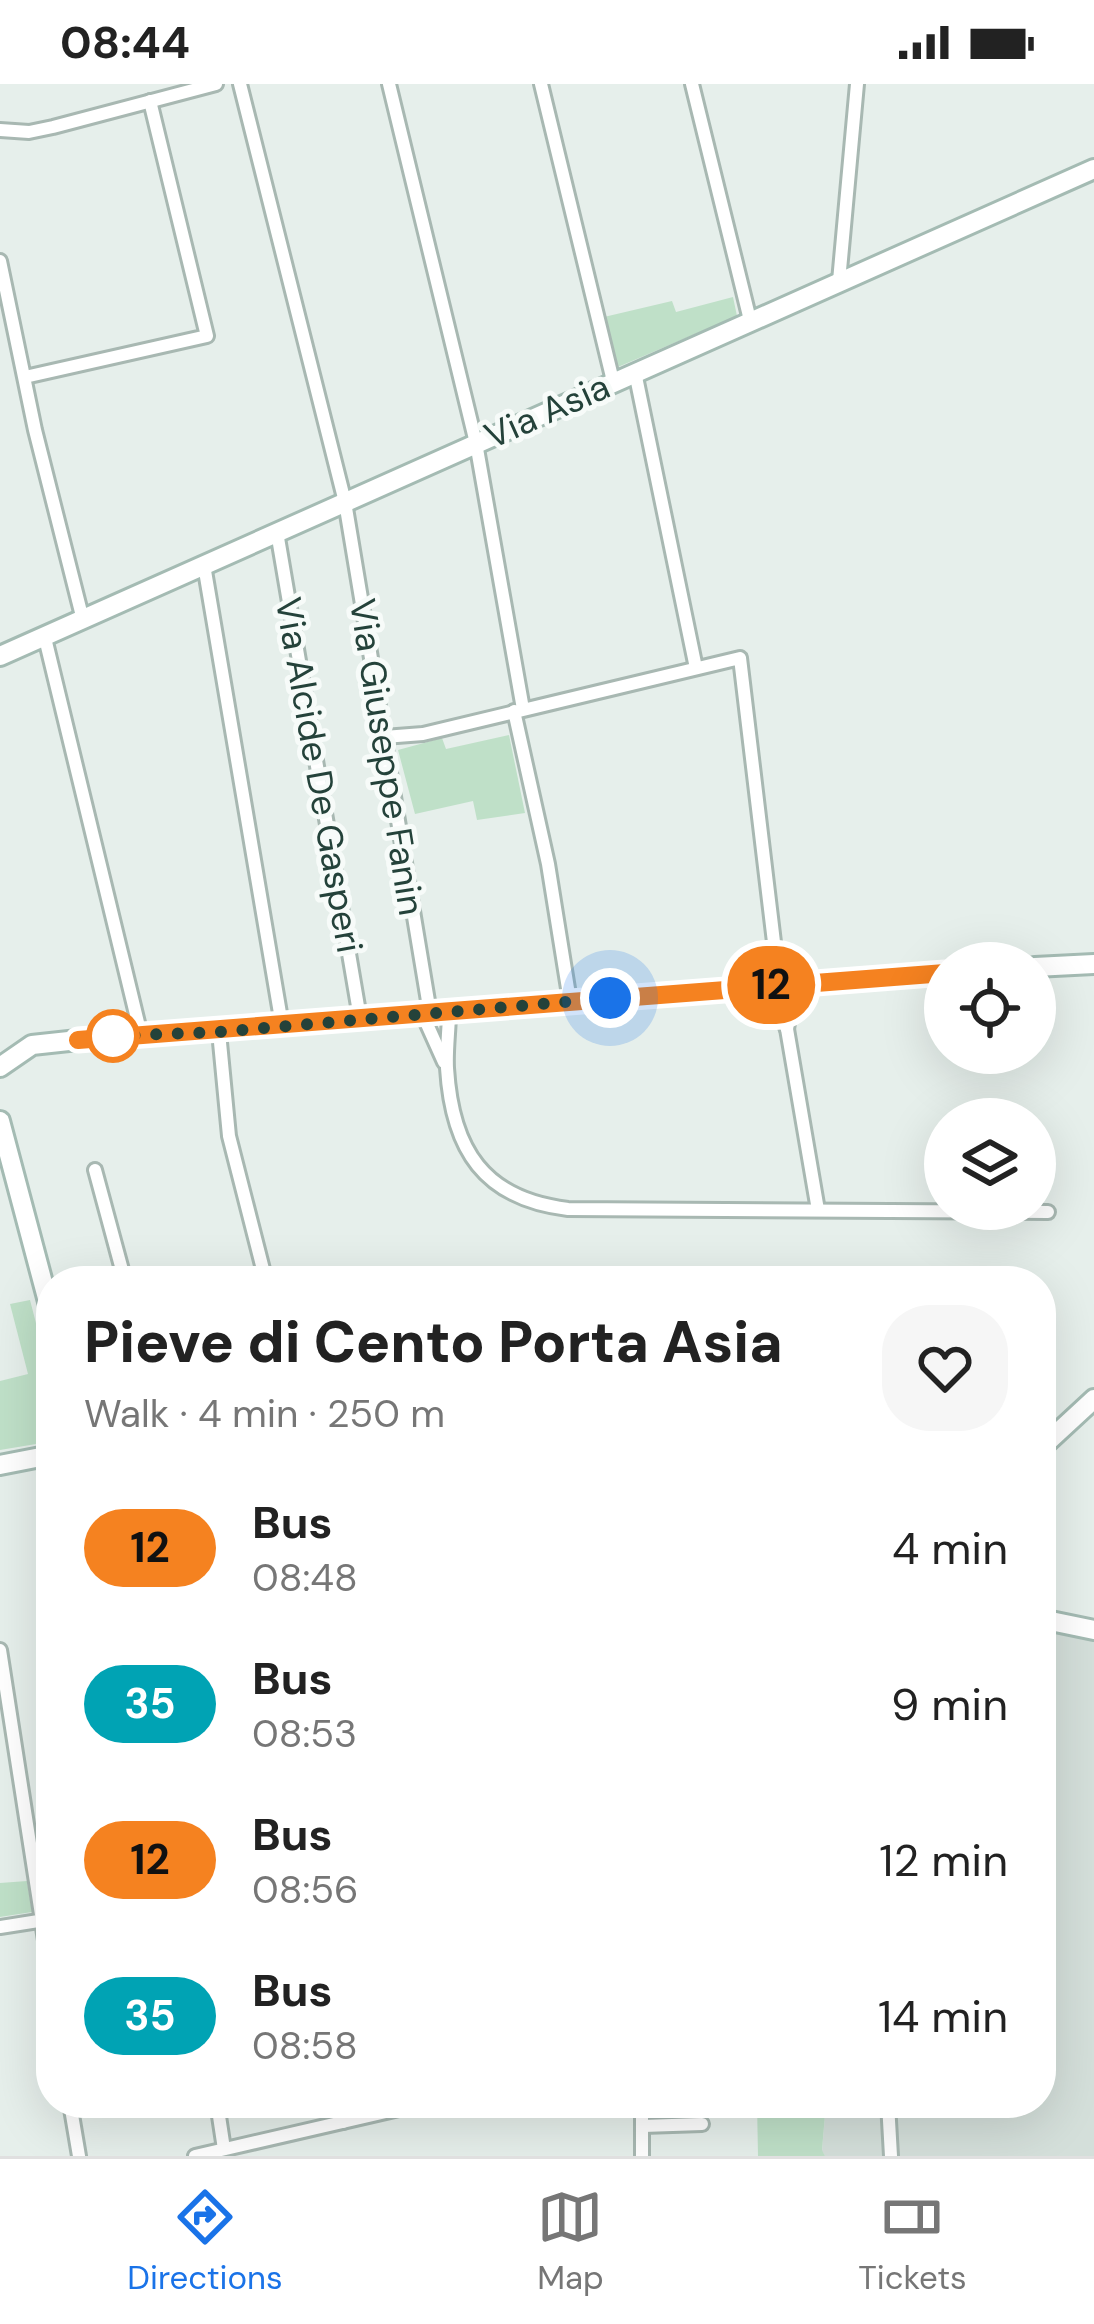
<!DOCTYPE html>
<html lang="en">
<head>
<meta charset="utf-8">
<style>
	:root { --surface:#fff; --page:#f6f6f6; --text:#222; --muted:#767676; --line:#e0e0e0; --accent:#1a73e8 }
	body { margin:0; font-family:"DM Sans",sans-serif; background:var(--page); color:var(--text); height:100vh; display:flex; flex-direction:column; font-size:45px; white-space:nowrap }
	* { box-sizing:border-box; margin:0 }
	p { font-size:39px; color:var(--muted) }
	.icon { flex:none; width:66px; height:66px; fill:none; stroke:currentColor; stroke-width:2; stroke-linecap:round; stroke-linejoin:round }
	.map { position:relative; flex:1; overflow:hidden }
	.details { position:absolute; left:36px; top:1182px; width:1020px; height:852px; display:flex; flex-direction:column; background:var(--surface); border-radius:48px; box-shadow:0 12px 48px #0002 }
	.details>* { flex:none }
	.badge { padding:0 24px; border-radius:39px; font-size:42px; line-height:78px }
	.buttons { position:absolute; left:924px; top:858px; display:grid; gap:24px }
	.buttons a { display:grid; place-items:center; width:132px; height:132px; border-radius:50%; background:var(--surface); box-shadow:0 12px 48px #0002; font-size:60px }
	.you { position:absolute; width:60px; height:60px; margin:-30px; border:9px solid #fff; border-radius:50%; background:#1a73e8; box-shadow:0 0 0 18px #1a73e833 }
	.map>.badge { position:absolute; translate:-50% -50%; box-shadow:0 0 0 6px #fff }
	.round { display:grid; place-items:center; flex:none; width:126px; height:126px; border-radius:48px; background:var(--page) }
	.head { display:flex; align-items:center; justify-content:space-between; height:204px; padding:0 48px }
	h1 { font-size:57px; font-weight:800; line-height:90px }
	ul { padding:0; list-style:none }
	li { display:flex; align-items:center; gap:36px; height:156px; padding:0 48px }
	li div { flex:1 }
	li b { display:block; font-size:45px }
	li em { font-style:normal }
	li .badge { min-width:132px; font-weight:700; text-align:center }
	.status { display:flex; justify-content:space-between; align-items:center; height:84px; padding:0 60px; background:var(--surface); direction:ltr }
	.status svg { height:33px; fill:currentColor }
	.tab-bar { display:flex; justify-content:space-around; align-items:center; height:168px; border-top:3px solid var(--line); background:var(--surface); font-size:33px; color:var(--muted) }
	.tab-bar a { display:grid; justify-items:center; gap:6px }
	.tab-bar .current { color:var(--accent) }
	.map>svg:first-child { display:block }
</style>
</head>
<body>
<div class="status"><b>08:44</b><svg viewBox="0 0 49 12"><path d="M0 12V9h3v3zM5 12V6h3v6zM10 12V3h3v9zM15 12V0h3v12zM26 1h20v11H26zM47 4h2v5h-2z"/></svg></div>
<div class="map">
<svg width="1094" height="2072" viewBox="0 0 1094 2072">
	<rect width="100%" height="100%" fill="#e6efeb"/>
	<path fill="#d4dfda" d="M1041,1543L1094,1550V2072H825L822,2067L826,2019H1041Z"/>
	<g fill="#bfe0c8">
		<path d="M733,213L737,232L618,283L604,233L672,217L676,228Z"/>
		<path d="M509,651L525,729L477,736L473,717L415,730L398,666L442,654L446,665Z"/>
		<path d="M30,1216L51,1297V1350L36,1360L0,1366V1297L28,1290L10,1220Z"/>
		<path d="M27,1797L32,1828L0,1833V1799Z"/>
		<path d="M757,2019H826L822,2066L825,2072H758Z"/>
	</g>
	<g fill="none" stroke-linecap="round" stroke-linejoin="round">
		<defs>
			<g id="street">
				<path d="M240,0L345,418L430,929"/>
				<path d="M389,0L476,359L523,625"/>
				<path d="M541,0L613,297"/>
				<path d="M692,0L750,236"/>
				<path d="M0,46L29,48L53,43L216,0"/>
				<path d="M0,177L35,346L83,536"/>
				<path d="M839,197L857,0"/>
				<path d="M635,288L696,584"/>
				<path d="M25,293L207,252L150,17"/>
				<path d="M277,448L360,934"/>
				<path d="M204,481L282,941"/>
				<path d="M45,554L141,951"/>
				<path d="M514,627L548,780L570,917"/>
				<path d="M384,653L423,650L740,574L779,900"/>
				<path d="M766,901L787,945L795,899"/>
				<path d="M449,927C449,946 446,965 447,984C452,1066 484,1115 568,1125L1048,1128"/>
				<path d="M422,929L444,978"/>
				<path d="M787,945L818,1126"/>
				<path d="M219,948L229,1052L266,1197"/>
				<path d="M95,1086L125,1197"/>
				<path d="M0,1566L51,1895"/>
				<path d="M0,1843L51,1835"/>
				<path d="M70,2019L79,2072"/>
				<path d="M217,2019L224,2065"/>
				<path d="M339,2019L343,2038"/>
				<path d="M888,2019L891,2072"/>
				<path d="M643,2042L702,2040"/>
				<path d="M195,2072L425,2019"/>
				<path d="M642,2072V2019"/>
			</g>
			<g id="secondary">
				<path d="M0,572L1094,85"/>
				<path d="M1035,883L1094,880"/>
				<path d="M0,983L32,961L78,956L945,889"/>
				<path d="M0,1037L51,1229"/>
				<path d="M1041,1364L1094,1315"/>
				<path d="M0,1381L51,1371"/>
				<path d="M1041,1535L1094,1546"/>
			</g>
		</defs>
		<use href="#street" stroke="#a8b8b2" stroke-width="18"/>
		<use href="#secondary" stroke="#a4bbb3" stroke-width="24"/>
		<use href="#street" stroke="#fff" stroke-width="12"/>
		<use href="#secondary" stroke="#fff" stroke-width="18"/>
	</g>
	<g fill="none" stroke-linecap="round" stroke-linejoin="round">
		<defs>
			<path id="line" d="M78,956L945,889"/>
		</defs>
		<use href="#line" stroke="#fff" stroke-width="27"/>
		<use href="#line" stroke="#f58220" stroke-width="18"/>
		<path stroke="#24423a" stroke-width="12" stroke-dasharray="0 21.6" d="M113,952L219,948L610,914"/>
	</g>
	<circle fill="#fff" stroke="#f58220" stroke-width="6" cx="113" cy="952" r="24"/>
	<g text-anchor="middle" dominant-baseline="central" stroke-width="10" stroke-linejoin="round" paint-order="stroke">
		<g font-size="36" fill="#24423a" stroke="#f7fbf9">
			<text transform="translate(547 327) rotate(-24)">Via Asia</text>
			<text transform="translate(387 673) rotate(81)">Via Giuseppe Fanin</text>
			<text transform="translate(319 691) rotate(80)">Via Alcide De Gasperi</text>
		</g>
	</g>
</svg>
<div class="buttons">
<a><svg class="icon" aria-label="locate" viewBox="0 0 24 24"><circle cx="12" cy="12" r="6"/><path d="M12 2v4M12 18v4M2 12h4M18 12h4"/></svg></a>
<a><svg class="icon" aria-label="layers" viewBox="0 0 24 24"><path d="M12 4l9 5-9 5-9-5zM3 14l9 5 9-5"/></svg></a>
</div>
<div class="you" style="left:610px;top:914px"></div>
<b class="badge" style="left:771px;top:901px;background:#f58220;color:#111">12</b>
<section class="details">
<div class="head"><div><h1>Pieve di Cento Porta Asia</h1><p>Walk · 4 min · 250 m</p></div><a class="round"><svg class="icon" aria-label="heart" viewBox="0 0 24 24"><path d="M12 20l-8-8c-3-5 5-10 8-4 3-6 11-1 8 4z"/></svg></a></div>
<ul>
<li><span class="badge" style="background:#f58220;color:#111">12</span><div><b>Bus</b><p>08:48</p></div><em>4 min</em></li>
<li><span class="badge" style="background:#00a3b4;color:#fff">35</span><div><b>Bus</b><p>08:53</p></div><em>9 min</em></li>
<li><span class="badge" style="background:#f58220;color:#111">12</span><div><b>Bus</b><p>08:56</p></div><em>12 min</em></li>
<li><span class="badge" style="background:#00a3b4;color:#fff">35</span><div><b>Bus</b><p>08:58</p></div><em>14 min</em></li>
</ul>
</section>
</div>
<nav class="tab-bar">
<a class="current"><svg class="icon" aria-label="directions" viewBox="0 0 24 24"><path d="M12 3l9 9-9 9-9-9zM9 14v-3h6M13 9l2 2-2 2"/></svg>Directions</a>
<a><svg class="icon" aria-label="map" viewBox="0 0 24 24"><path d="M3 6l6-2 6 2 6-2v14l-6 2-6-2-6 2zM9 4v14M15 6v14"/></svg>Map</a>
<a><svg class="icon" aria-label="tickets" viewBox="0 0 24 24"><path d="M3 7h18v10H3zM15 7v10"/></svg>Tickets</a>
</nav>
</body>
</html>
